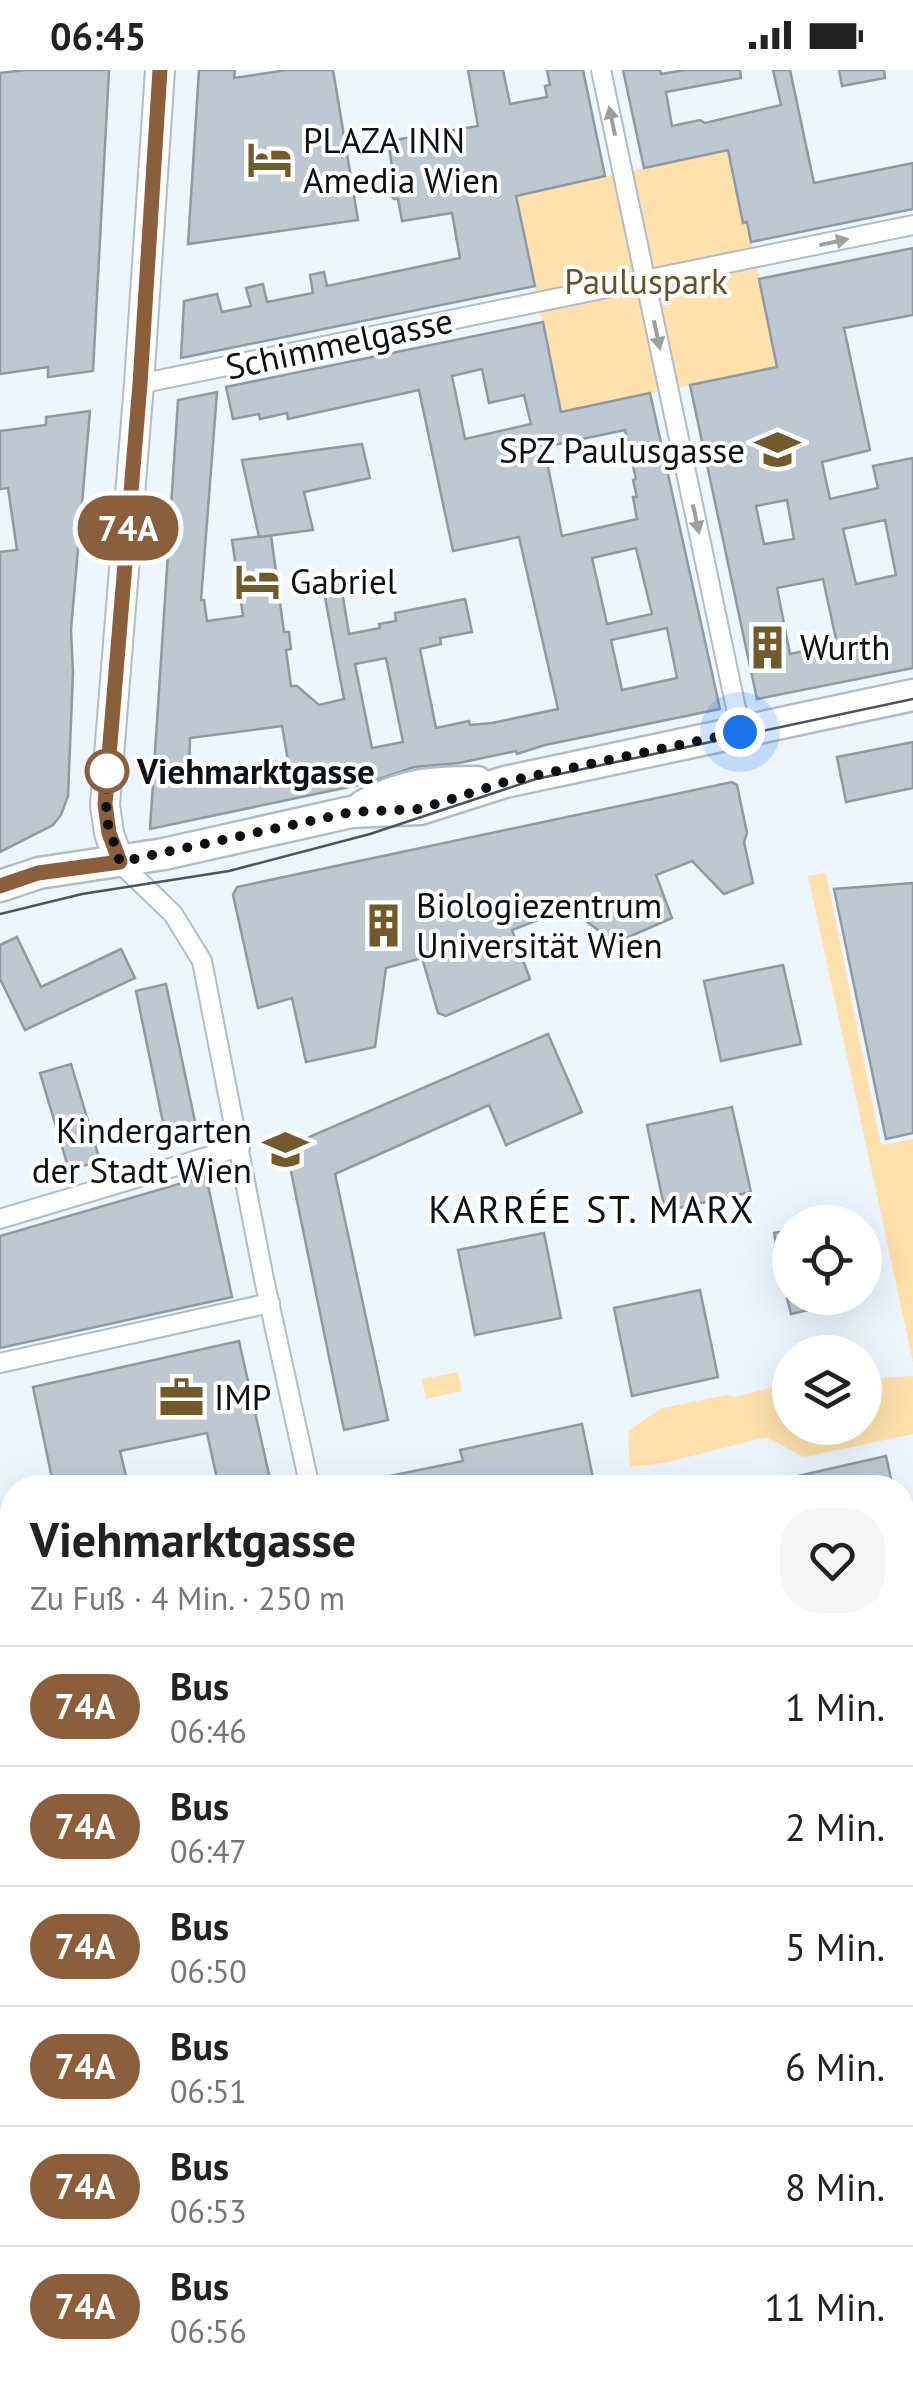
<!DOCTYPE html>
<html lang="de">
<head>
<meta charset="utf-8">
<style>
	:root { --surface:#fff; --page:#f6f6f6; --text:#222; --muted:#767676; --line:#e0e0e0 }
	body { margin:0; font-family:"PT Sans",sans-serif; background:var(--page); color:var(--text); height:100vh; display:flex; flex-direction:column; font-size:38px; white-space:nowrap }
	* { box-sizing:border-box; margin:0 }
	p { font-size:32px; color:var(--muted) }
	.icon { flex:none; width:55px; height:55px; fill:none; stroke:currentColor; stroke-width:2; stroke-linecap:round; stroke-linejoin:round }
	.map { position:relative; flex:1; overflow:hidden }
	.panel { position:absolute; left:0px; top:1405px; width:915px; height:912px; display:flex; flex-direction:column; background:var(--surface); border-radius:40px 40px 0 0; box-shadow:0 10px 40px #0002 }
	.panel>* { flex:none }
	.badge { padding:0 20px; border-radius:32px; font-size:35px; line-height:65px }
	.tools { position:absolute; left:772px; top:1135px; display:grid; gap:20px }
	.tools a { display:grid; place-items:center; width:110px; height:110px; border-radius:50%; background:var(--surface); box-shadow:0 10px 40px #0002; font-size:50px }
	.you { position:absolute; width:50px; height:50px; margin:-25px; border:8px solid #fff; border-radius:50%; background:#1a73e8; box-shadow:0 0 0 15px #1a73e833 }
	.map>.badge { position:absolute; translate:-50% -50%; box-shadow:0 0 0 5px #fff }
	.round { display:grid; place-items:center; flex:none; width:105px; height:105px; border-radius:40px; background:var(--page) }
	.overview { display:flex; align-items:center; justify-content:space-between; height:170px; padding:0 30px }
	h1 { font-size:48px; font-weight:800; line-height:75px }
	ul { padding:0; list-style:none }
	li { display:flex; align-items:center; gap:30px; height:120px; padding:0 30px; border-top:2px solid var(--line) }
	li div { flex:1 }
	li b { display:block; font-size:38px }
	li em { font-style:normal }
	li .badge { min-width:110px; font-weight:700; text-align:center }
	.status { display:flex; justify-content:space-between; align-items:center; height:70px; padding:0 50px; background:var(--surface); direction:ltr }
	.status svg { height:28px; fill:currentColor }
	.map>svg:first-child { display:block }
</style>
</head>
<body>
<div class="status"><b>06:45</b><svg viewBox="0 0 49 12"><path d="M0 12V9h3v3zM5 12V6h3v6zM10 12V3h3v9zM15 12V0h3v12zM26 1h20v11H26zM47 4h2v5h-2z"/></svg></div>
<div class="map">
<svg width="913" height="2316" viewBox="0 0 913 2316">
	<rect width="100%" height="100%" fill="#edf5fe"/>
	<g fill="#fee1ac">
		<path d="M733,79L777,297L561,342L516,126Z"/>
		<path d="M826,803L881,1075L913,1069V1292L808,806Z"/>
		<path d="M458,1302L462,1321L426,1329L422,1309Z"/>
		<path d="M913,1306V1364L804,1387L767,1367L664,1393L630,1397L628,1361L662,1338L726,1325L735,1327L790,1313V1358H865V1309Z"/>
		<path d="M12,1680V1882L0,1885V1683Z"/>
		<path d="M551,2305H709L668,2316H532L531,2309Z"/>
	</g>
	<g fill="#bec8d3" stroke="#8f99a3" stroke-width="2.5" fill-rule="evenodd">
		<path d="M26,0H109L93,301L48,307V297L0,304V3Z"/>
		<path d="M199,0H235L234,8L287,0H333L358,150L188,174Z"/>
		<path d="M468,0H503L510,34L547,27L545,16L550,15L547,0H583L605,106L516,126L535,216L181,288L184,231L217,224L222,242L251,236L246,218L263,214L267,232L313,223L310,205L324,202L327,216L460,188L452,143L402,151L398,129H394L384,117L389,104L393,103L388,71L478,56Z"/>
		<path d="M623,0H660L661,4L685,0H740L741,8L666,22L672,56L700,50L705,53L781,35L773,0H790L814,113L913,93V139L751,172L747,152L743,153L728,80L644,98Z"/>
		<path d="M839,0H884L885,8L842,16Z"/>
		<path d="M913,178V245L844,258L870,380L822,392L830,429L878,418L873,396L913,388V598L757,629L690,315L777,297L759,209ZM787,430L794,469L764,474L756,436ZM885,450L896,505L856,514L843,459ZM823,509L837,574L790,584L777,518Z"/>
		<path d="M543,252L561,342L650,323L720,639L545,675L517,684L516,681L459,693L414,697L368,713L150,759L178,330L217,322L201,530H204L207,551L243,546L232,470L271,465L284,562H289L291,579L286,580L291,616H297L319,635L344,629L321,506L339,503L349,564L380,558L379,554L396,551L395,543L465,529L472,562L440,568L441,574L420,579L436,658L469,651L470,655L492,653L558,639L519,467L453,481L419,320L288,349L287,343L260,349L259,344L233,349L226,317ZM482,299L489,333L524,325L531,354L465,369L452,306ZM625,360L636,409L633,410L637,427H633L637,449L562,466L544,377ZM636,478L652,544L607,554L592,488ZM667,558L677,608L622,620L611,570ZM386,588L403,672L372,678L355,594ZM282,656L288,690L225,708L224,697L189,704L190,668Z"/>
		<path d="M90,341L71,560L73,602L68,726L61,745L53,755L0,782V482L17,480L8,418L0,419V361L46,355V347Z"/>
		<path d="M362,374L370,408L304,422L313,460L259,467L242,390Z"/>
		<path d="M913,672V718L846,732L837,687Z"/>
		<path d="M732,712L737,715L747,763L744,772L753,813L724,824L692,791L656,805L672,848L615,873L569,838L512,860L530,909L446,946L438,943L422,888L386,898L375,977L306,992L292,928L258,938L233,825L237,817Z"/>
		<path d="M913,813V1063L886,1069L834,819Z"/>
		<path d="M17,867L41,917L121,879L135,908L25,960L0,909V875Z"/>
		<path d="M783,895L801,974L721,991L704,911Z"/>
		<path d="M166,914L197,1061L166,1067L136,921Z"/>
		<path d="M548,964L582,1042L506,1075L489,1035L335,1104L388,1350L344,1360L286,1077Z"/>
		<path d="M71,994L100,1091L69,1100L40,1003Z"/>
		<path d="M732,1037L751,1122L665,1141L647,1055Z"/>
		<path d="M206,1106L232,1227L0,1278V1166Z"/>
		<path d="M790,1160V1207L783,1208L774,1163Z"/>
		<path d="M544,1163L561,1248L475,1265L458,1180Z"/>
		<path d="M700,1220L718,1307L632,1326L614,1238Z"/>
		<path d="M787,1228H833L834,1234L791,1244Z"/>
		<path d="M239,1271L272,1418H219L207,1363L120,1381L126,1406L120,1408L122,1418H54L33,1317Z"/>
		<path d="M582,1354L593,1408L546,1418H371L370,1410L463,1391L460,1380Z"/>
		<path d="M886,1386L893,1418H777L776,1411Z"/>
	</g>
	<g fill="none" stroke-linecap="round" stroke-linejoin="round">
		<defs>
			<g id="street">
				<path d="M601,0L741,662"/>
				<path d="M139,314L913,155"/>
				<path d="M119,792L173,844L202,891L264,1209L310,1418"/>
				<path d="M0,1149L240,1077"/>
				<path d="M0,1293L270,1233"/>
				<path d="M0,1659L12,1656"/>
				<path d="M902,1740L913,1738"/>
				<path d="M0,1909L12,1906"/>
				<path d="M503,2305L505,2316"/>
			</g>
			<path id="secondary" d="M119,792L109,763L105,735L139,314L160,0"/>
			<g id="primary">
				<path d="M363,736C403,714 432,712 477,712"/>
				<path d="M0,816L39,803L164,784L351,742L420,739L505,712L913,625"/>
			</g>
		</defs>
		<use href="#street" stroke="#b2bcc7" stroke-width="22"/>
		<use href="#secondary" stroke="#b2bcc7" stroke-width="32"/>
		<use href="#primary" stroke="#b2bcc7" stroke-width="35"/>
		<use href="#street" stroke="#fff" stroke-width="18"/>
		<use href="#secondary" stroke="#fff" stroke-width="28"/>
		<use href="#primary" stroke="#fff" stroke-width="30"/>
		<path stroke="#4e5358" stroke-width="2.5" d="M0,844L82,824L229,801L370,764L536,709L913,629"/>
	</g>
	<defs><path id="oneway-solid" d="M-6-.8H1V-3.2L6.5 0L1 3.2V.8H-6Z" transform="scale(2.5)"/></defs>
	<g fill="#9e9fa1">
		<use href="#oneway-solid" transform="translate(612 51) rotate(-102)"/>
		<use href="#oneway-solid" transform="translate(834 172) rotate(-12)"/>
		<use href="#oneway-solid" transform="translate(657 265) rotate(78)"/>
		<use href="#oneway-solid" transform="translate(696 449) rotate(78)"/>
	</g>
	<g fill="none" stroke-linecap="round" stroke-linejoin="round">
		<defs>
			<path id="line" d="M0,816L38,803L120,792L109,763L105,734L140,314L160,0"/>
		</defs>
		<use href="#line" stroke="#fff" stroke-width="22"/>
		<use href="#line" stroke="#8b5e3c" stroke-width="15"/>
		<path stroke="#0d1014" stroke-width="10" stroke-dasharray="0 18" d="M107,701L106,748L120,792L352,742L420,739L505,712L740,662"/>
	</g>
	<defs>
		<symbol id="hotel-bare" viewBox="-9 -9 18 18"><path d="M-6-4.5h1.5V1H6V5H4.5V3h-9V5H-6ZM-4 0a1.8 1.8 0 1 1 3.6 0ZM.5 0V-2.5h3Q6-2.5 6 0Z" fill="#725a2b" stroke="#fff" stroke-width="2.5" paint-order="stroke"/></symbol>
		<symbol id="school-bare" viewBox="-9 -9 18 18"><path d="M0-5L7-2L0 1L-7-2ZM-4 1L0 2.5L4 1V4Q0 6-4 4Z" fill="#725a2b" stroke="#fff" stroke-width="2.5" paint-order="stroke"/></symbol>
		<symbol id="building-bare" viewBox="-9 -9 18 18"><path d="M-4-6H4V6H1V3H-1V6H-4ZM-2.5-4.3h1.7v1.8h-1.7ZM.8-4.3h1.7v1.8H.8ZM-2.5-1h1.7V.8h-1.7ZM.8-1h1.7V.8H.8Z" fill="#725a2b" stroke="#fff" stroke-width="2.5" paint-order="stroke"/></symbol>
		<symbol id="office-bare" viewBox="-9 -9 18 18"><path d="M-6-3h4V-5.5h4V-3h4V5H-6ZM-1-4.5V-3h2v-1.5ZM-6 0V1H6V0Z" fill="#725a2b" stroke="#fff" stroke-width="2.5" paint-order="stroke"/></symbol>
	</defs>
	<g fill-rule="evenodd">
		<use href="#hotel-bare" x="238" y="58" width="63" height="63"/>
		<use href="#school-bare" x="746" y="348" width="63" height="63"/>
		<use href="#hotel-bare" x="226" y="480" width="63" height="63"/>
		<use href="#building-bare" x="736" y="546" width="63" height="63"/>
		<use href="#building-bare" x="352" y="824" width="63" height="63"/>
		<use href="#school-bare" x="254" y="1048" width="63" height="63"/>
		<use href="#office-bare" x="150" y="1296" width="63" height="63"/>
	</g>
	<circle fill="#fff" stroke="#8b5e3c" stroke-width="5" cx="107" cy="701" r="20"/>
	<g text-anchor="middle" dominant-baseline="central" stroke-width="8" stroke-linejoin="round" paint-order="stroke">
		<g font-size="35" fill="#0d1014" stroke="#fff" text-anchor="start">
			<text x="303" y="70">PLAZA INN<tspan x="303" dy="40">Amedia Wien</tspan></text>
			<text x="745" y="380" text-anchor="end">SPZ Paulusgasse</text>
			<text x="290" y="511">Gabriel</text>
			<text x="800" y="577">Wurth</text>
			<text x="416" y="835">Biologiezentrum<tspan x="416" dy="40">Universität Wien</tspan></text>
			<text x="252" y="1060" text-anchor="end">Kindergarten<tspan x="252" dy="40">der Stadt Wien</tspan></text>
			<text x="214" y="1327">IMP</text>
		</g>
		<g font-size="35" fill="#685123" stroke="#fff">
			<text x="646" y="211">Pauluspark</text>
		</g>
		<g font-size="35" fill="#0d1014" stroke="#fff">
			<text transform="translate(339 273) rotate(-12)">Schimmelgasse</text>
		</g>
		<g font-size="35" font-weight="bold" fill="#0d1014" stroke="#fff" text-anchor="start">
			<text x="137" y="701">Viehmarktgasse</text>
		</g>
		<g font-size="38" letter-spacing="2.5" fill="#0d1014" stroke="#fff">
			<text x="592" y="1138">KARRÉE ST. MARX</text>
		</g>
	</g>
</svg>
<div class="tools">
<a><svg class="icon" aria-label="locate" viewBox="0 0 24 24"><circle cx="12" cy="12" r="6"/><path d="M12 2v4M12 18v4M2 12h4M18 12h4"/></svg></a>
<a><svg class="icon" aria-label="layers" viewBox="0 0 24 24"><path d="M12 4l9 5-9 5-9-5zM3 14l9 5 9-5"/></svg></a>
</div>
<div class="you" style="left:740px;top:662px"></div>
<b class="badge" style="left:128px;top:458px;background:#8b5e3c;color:#fff">74A</b>
<section class="panel">
<div class="overview"><div><h1>Viehmarktgasse</h1><p>Zu Fuß · 4 Min. · 250 m</p></div><a class="round"><svg class="icon" aria-label="heart" viewBox="0 0 24 24"><path d="M12 20l-8-8c-3-5 5-10 8-4 3-6 11-1 8 4z"/></svg></a></div>
<ul>
<li><span class="badge" style="background:#8b5e3c;color:#fff">74A</span><div><b>Bus</b><p>06:46</p></div><em>1 Min.</em></li>
<li><span class="badge" style="background:#8b5e3c;color:#fff">74A</span><div><b>Bus</b><p>06:47</p></div><em>2 Min.</em></li>
<li><span class="badge" style="background:#8b5e3c;color:#fff">74A</span><div><b>Bus</b><p>06:50</p></div><em>5 Min.</em></li>
<li><span class="badge" style="background:#8b5e3c;color:#fff">74A</span><div><b>Bus</b><p>06:51</p></div><em>6 Min.</em></li>
<li><span class="badge" style="background:#8b5e3c;color:#fff">74A</span><div><b>Bus</b><p>06:53</p></div><em>8 Min.</em></li>
<li><span class="badge" style="background:#8b5e3c;color:#fff">74A</span><div><b>Bus</b><p>06:56</p></div><em>11 Min.</em></li>
</ul>
</section>
</div>
</body>
</html>
